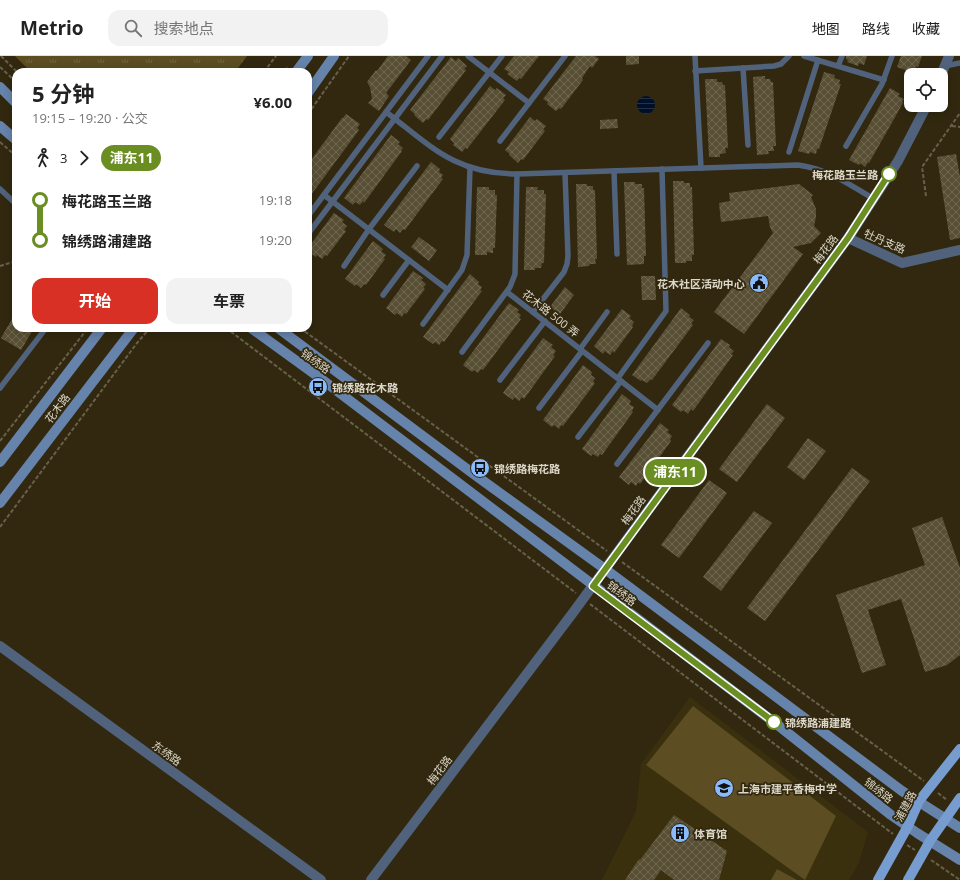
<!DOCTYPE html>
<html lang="zh">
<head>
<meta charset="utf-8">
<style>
	:root { --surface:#fff; --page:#f2f2f2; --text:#222; --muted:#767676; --line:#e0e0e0; --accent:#d93025 }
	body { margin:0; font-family:"Open Sans","Noto Sans SC",sans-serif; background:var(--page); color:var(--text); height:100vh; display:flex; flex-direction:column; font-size:15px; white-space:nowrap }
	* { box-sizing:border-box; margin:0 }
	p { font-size:13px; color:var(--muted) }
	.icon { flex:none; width:22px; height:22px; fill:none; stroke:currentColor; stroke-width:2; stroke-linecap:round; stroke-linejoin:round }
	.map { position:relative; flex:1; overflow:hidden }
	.side { position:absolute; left:12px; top:12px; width:300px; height:264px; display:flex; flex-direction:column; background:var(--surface); border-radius:12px; box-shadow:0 2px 10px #0003 }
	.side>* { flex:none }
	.badge { padding:0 8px; border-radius:13px; font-size:14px; line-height:26px }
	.controls { position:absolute; left:904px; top:12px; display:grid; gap:8px }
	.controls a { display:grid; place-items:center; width:44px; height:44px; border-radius:8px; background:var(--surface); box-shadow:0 2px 10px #0003; font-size:20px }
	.map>.badge { position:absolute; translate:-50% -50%; box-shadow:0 0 0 2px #fff }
	.legs { display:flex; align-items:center; gap:6px; height:44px; padding:0 20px; font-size:13px }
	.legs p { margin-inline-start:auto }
	.headline { display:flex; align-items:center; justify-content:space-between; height:68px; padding:0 20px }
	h1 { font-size:22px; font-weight:700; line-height:30px }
	.button { display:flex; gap:8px; margin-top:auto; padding:8px 20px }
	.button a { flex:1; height:46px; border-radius:12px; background:var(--accent); color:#fff; font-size:16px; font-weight:700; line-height:46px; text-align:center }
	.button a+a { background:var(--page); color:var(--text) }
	ul { padding:0 20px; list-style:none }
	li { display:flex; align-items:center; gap:14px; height:40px; font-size:15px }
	li i { display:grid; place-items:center; width:6px; height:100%; margin:0 5px; background:currentColor }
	li i::after { content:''; width:10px; height:10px; margin:-5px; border:3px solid; border-radius:50%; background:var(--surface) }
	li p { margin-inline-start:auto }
	li:first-child i { background:linear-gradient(#0000 50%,currentColor 0) }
	li:last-child i { background:linear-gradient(currentColor 50%,#0000 0) }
	header { display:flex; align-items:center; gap:24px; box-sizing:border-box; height:56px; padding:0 20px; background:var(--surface); border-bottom:1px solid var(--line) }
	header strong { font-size:19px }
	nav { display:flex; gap:22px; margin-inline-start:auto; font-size:14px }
	.search { width:280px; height:36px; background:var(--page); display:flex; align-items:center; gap:10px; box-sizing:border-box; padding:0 14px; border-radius:12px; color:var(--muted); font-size:15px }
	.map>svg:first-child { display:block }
</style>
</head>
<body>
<header>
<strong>Metrio</strong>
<div class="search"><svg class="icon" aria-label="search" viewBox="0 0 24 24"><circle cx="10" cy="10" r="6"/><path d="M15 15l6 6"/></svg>搜索地点</div>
<nav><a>地图</a><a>路线</a><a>收藏</a></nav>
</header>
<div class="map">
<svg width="960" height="824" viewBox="0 0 960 824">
	<defs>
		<pattern id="park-tufts" width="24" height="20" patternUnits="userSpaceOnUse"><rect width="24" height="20" fill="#5c4e22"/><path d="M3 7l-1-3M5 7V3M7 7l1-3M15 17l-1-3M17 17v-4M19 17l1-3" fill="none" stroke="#736741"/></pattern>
		<pattern id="water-rules" width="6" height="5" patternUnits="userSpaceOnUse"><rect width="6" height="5" fill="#000f2a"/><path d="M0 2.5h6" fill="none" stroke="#253147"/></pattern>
		<pattern id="building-cross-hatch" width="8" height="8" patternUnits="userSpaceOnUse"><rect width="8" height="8" fill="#584f35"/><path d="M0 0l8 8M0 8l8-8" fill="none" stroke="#6f6851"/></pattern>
	</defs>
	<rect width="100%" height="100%" fill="#31280f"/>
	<path fill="#3a300e" d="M690,641L868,776L859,807L849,824H602L636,755L641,708Z"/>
	<path fill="url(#park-tufts)" d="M15,0H247L235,16H31Z"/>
	<g fill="#5c4e22">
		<path d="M693,650L836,760L805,824L646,709Z"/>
		<path d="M777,813L797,824H771Z"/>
	</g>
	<circle fill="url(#water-rules)" cx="646" cy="49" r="9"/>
	<g fill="url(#building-cross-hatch)">
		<path d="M388,0H406L411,4L386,37L389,40L379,55L368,47L372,43L370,31L367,26L376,14L377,15Z"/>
		<path d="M514,0H539L521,23L519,22L517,25L507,18L509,16L504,13Z"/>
		<path d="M576,0H595L599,3L592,12L590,10L582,22L583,24L561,53L559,52L556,55L547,48L548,46L543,43Z"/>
		<path d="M626,0H639V8L626,9Z"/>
		<path d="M846,0H867L864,9L859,7L858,10L847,6L848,4L846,3Z"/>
		<path d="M901,0H922L918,11L916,10L915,14L909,12L908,15L897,11Z"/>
		<path d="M451,1L456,5L458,2L467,10L464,13L466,14L428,64L426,63L423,67L414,59L415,58L410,54Z"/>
		<path d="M824,16L835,19L834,22L840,24L839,28H841L819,93H817L816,98L810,96L809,98L798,95Z"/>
		<path d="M765,20V23H770L771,26H773L776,90H773L774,95H768L769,98L757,99L753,21Z"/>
		<path d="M705,23H717V26H722L723,29H725L728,92H725L726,97L720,98V101H709Z"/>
		<path d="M490,30L495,34L497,32L506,39L503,42L505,44L467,93L465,92L462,96L453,89L454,87L450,83Z"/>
		<path d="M890,32L900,38L898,40L904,43L902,46L903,47L869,107L868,106L865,111L860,107L859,109L849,104Z"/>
		<path d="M346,58L360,68L357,72L359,74L308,143V108L342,62H343Z"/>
		<path d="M530,61L535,65L537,63L546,70L543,73L545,75L523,104L521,103L518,107L509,99L510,98L505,94Z"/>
		<path d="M617,63L618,72L600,73V64Z"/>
		<path d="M391,79L400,86L398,88L403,92L401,94L402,95L364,147L363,145L360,149L355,146L353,149L344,142Z"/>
		<path d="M956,98L960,121V182L950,184L937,101Z"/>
		<path d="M431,106L440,113L439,116L443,119L441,122L443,123L405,174L403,173L400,177L396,173L394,176L384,169Z"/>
		<path d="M673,125H684V127H690V131H692L694,199H692V205H686V207H675Z"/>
		<path d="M624,126H635V128H642V132H644L646,200H644V208L627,209Z"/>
		<path d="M576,128H587V130H593V134H595L597,203H595L596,208H590L589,210L578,211Z"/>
		<path d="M799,128L813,139L811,141L816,153V161L814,170L821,177L811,187L793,191L803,198L744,278L714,256L773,177L770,171L768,160L721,166L719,147L730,145L729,137Z"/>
		<path d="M477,131H489V134H495V139H497L495,192H493V197L487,196V199H475Z"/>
		<path d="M526,131H538L537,134H544V138H546L544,207H542L541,212H535V214H524Z"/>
		<path d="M334,157L344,164L342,166L347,170L344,174L346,175L327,200L325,199L322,203L317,199L316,201L308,196V192Z"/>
		<path d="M419,181L437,194L429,205L411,191Z"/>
		<path d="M373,185L383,193L381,195L386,199L383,202L385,203L366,229L364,228L361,232L356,228L355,230L345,223Z"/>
		<path d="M413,215L423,222L421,224L426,228L423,232L425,233L406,258L404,257L402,261L397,257L395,259L386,252Z"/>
		<path d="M470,218L479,226L478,228L482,231L480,234L482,235L444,286L442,285L439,289L435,286L433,288L423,281Z"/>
		<path d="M641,220H655L656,244H642Z"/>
		<path d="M565,231L574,239L560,258L550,251Z"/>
		<path d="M509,247L519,254L517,256L521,259L519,262L521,263L483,314L481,313L478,317L474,314L472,316L463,309Z"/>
		<path d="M681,252L690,259L689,261L694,264L691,268L693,269L652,324L651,323L647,327L642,324L641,325L632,319Z"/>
		<path d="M622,253L631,260L629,262L634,266L632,270L633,271L614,297L613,295L610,299L605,295L603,298L594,290Z"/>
		<path d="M16,256V272H34L21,294L1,282Z"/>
		<path d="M543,282L553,289L551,291L556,295L553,299L555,300L524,343L522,341L519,345L514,341L513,344L503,337Z"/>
		<path d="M721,283L730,289L729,291L734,295L731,298L733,299L693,355L691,353L688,358L683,354L681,356L672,349Z"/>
		<path d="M583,309L592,316L591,319L595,322L593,326L595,327L563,370L561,369L559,373L554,369L552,371L543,364Z"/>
		<path d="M622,338L631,345L629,348L634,351L632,355L633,356L602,399L600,398L598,401L593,398L591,400L582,393Z"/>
		<path d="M767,348L785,362L737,426L719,413Z"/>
		<path d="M660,367L669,374L667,376L672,380L670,383L671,385L640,428L638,426L636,430L631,426L629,429L619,421Z"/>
		<path d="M808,382L826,395L804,424L787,411Z"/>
		<path d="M852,412L870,425L765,565L747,552Z"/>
		<path d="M709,424L727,437L679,502L661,489Z"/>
		<path d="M754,455L772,467L721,535L703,521Z"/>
		<path d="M942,461L960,512V599L947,609L925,616L901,543L868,554L886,609L862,617L836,539L925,509L912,472Z"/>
		<path d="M674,759L727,795L719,824H674L661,814L654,824H625L639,803L640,804Z"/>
	</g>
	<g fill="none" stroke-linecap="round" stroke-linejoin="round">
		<g stroke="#68604b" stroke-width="2" stroke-dasharray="4 2" stroke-linecap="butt">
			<path d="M1,0L17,16"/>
			<path d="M0,11L16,26"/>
			<path d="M264,16L276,0"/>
			<path d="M283,16L287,11"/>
			<path d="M308,58L349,0"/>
			<path d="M952,70L960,71"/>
			<path d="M0,86L16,100"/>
			<path d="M926,140L922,111L960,57"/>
			<path d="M0,210L16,205"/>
			<path d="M226,272L576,537"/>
			<path d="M300,272L607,495"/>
			<path d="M0,385L88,272"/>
			<path d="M0,471L137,287L150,272"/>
			<path d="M622,506L924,725"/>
			<path d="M590,548L893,778"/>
			<path d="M938,737L947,744"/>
			<path d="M907,789L915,794"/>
			<path d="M931,804L960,824"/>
		</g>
		<g stroke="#51637c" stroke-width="5.5">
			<path d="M468,0L529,47"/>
			<path d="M695,0L701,112"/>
			<path d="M804,0L884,24"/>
			<path d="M838,10L842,0"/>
			<path d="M945,10L960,7"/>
			<path d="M743,12L748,89"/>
			<path d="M695,15L774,10L781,8L789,0"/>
			<path d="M386,56C432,91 455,118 517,118L798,109C828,113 848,128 874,143"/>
			<path d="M439,81L502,0"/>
			<path d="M500,85L565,0"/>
			<path d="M846,90L882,28L892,0"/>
			<path d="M789,96L818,4"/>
			<path d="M614,115L617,198"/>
			<path d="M0,133L16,148"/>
			<path d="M324,139L448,234"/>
			<path d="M308,160L428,0"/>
			<path d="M308,178L442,0"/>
			<path d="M344,210L369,173L417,110"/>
			<path d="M507,236L658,354"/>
			<path d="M383,239L409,204"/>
			<path d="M533,256L564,216L567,208L568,200L565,117"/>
			<path d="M423,268L462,214L467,199L470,112"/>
			<path d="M580,293L607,256"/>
			<path d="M462,296L510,231L515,218L517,118"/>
			<path d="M618,322L666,255L662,113"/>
			<path d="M500,324L545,265"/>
			<path d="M0,332L46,272"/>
			<path d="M539,352L582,295"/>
			<path d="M578,381L621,325"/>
			<path d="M617,408L708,287"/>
		</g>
		<g stroke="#51637c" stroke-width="10">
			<path d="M941,19L949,0"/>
			<path d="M848,182L902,207L960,194"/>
			<path d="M0,590L321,824"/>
			<path d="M371,824L572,558L848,182L898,105L927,49"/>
		</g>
		<g stroke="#6683ab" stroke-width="10">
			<path d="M296,16L308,0"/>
			<path d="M0,31L16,47"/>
			<path d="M308,37L334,0"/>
			<path d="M0,70L16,84"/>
			<path d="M251,272L320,322L779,670L891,759L917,777L960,804"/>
			<path d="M278,272L475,419L605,513L902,735L960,772"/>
			<path d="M0,406L102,272"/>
			<path d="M0,447L134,272"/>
		</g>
		<g stroke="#769cd0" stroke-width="10">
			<path d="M878,824L908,770L919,745L960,693"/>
			<path d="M908,824L930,785L960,742"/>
		</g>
	</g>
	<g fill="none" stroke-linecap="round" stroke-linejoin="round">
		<defs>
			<path id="line-1" d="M774,666L593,530L848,182L889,118"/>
		</defs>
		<use href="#line-1" stroke="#fff" stroke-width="9"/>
		<use href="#line-1" stroke="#6b8e23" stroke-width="6"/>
	</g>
	<defs>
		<symbol id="civic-disc" viewBox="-11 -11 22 22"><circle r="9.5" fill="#89bafc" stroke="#31280f"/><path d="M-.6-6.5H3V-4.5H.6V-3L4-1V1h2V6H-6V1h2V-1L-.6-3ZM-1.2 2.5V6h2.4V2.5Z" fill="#111"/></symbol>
		<symbol id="bus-disc" viewBox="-11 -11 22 22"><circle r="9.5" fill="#89bafc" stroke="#31280f"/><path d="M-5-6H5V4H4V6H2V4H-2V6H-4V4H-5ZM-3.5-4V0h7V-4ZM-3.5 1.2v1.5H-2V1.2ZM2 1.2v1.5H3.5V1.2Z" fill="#111"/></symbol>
		<symbol id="school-disc" viewBox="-11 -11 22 22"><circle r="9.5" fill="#89bafc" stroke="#31280f"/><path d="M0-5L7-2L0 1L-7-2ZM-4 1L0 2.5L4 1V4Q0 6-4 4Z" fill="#111"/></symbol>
		<symbol id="building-disc" viewBox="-11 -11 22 22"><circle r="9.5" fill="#89bafc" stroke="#31280f"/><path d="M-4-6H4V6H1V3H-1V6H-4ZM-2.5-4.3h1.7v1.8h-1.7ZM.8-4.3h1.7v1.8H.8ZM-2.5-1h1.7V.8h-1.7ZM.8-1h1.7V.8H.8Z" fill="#111"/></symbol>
	</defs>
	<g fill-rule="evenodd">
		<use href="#civic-disc" x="748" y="216" width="22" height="22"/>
		<use href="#bus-disc" x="307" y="320" width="22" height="22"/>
		<use href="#bus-disc" x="469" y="401" width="22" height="22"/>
		<use href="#school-disc" x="713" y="721" width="22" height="22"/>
		<use href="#building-disc" x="669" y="766" width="22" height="22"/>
	</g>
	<g fill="#fff" stroke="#6b8e23" stroke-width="2">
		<circle cx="889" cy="118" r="7"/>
		<circle cx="774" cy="666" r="7"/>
	</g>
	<g text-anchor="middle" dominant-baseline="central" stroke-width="3.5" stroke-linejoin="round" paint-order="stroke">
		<g font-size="11" font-weight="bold" fill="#dcd7c8" stroke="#31280f" text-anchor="end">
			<text x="878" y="118">梅花路玉兰路</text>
			<text x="785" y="666" text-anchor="start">锦绣路浦建路</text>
		</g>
		<g font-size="11" fill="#dcd7c8" stroke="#31280f">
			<text transform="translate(885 185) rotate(23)">牡丹支路</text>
			<text transform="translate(825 193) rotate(-53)">梅花路</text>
			<text transform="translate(551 257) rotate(38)">花木路 500 弄</text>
			<text transform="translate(316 305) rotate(36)">锦绣路</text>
			<text transform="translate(57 352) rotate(-53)">花木路</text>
			<text transform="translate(633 454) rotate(-54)">梅花路</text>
			<text transform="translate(622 537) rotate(37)">锦绣路</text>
			<text transform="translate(167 697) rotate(36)">东绣路</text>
			<text transform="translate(439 714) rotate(-53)">梅花路</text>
			<text transform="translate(879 734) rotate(38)">锦绣路</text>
			<text transform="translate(905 750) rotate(-62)">浦建路</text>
		</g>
		<g font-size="11" font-weight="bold" fill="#dcd7c8" stroke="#31280f" text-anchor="start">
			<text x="745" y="227" text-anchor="end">花木社区活动中心</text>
			<text x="332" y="331">锦绣路花木路</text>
			<text x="494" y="412">锦绣路梅花路</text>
			<text x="738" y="732">上海市建平香梅中学</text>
			<text x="694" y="777">体育馆</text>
		</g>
	</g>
</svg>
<div class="controls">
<a><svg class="icon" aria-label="locate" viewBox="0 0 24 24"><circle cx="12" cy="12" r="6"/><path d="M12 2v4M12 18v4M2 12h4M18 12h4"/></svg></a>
</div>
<b class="badge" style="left:675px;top:416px;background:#6b8e23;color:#fff">浦东11</b>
<section class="side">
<div class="headline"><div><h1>5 分钟</h1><p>19:15 – 19:20 · 公交</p></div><b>¥6.00</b></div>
<div class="legs"><svg class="icon" aria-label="walk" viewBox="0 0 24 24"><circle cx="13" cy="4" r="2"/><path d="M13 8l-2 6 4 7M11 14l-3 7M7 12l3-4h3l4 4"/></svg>3<svg class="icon" aria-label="forward" viewBox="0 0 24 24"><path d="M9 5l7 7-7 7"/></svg><b class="badge" style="background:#6b8e23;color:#fff">浦东11</b></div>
<ul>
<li><i style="color:#6b8e23"></i><b>梅花路玉兰路</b><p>19:18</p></li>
<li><i style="color:#6b8e23"></i><b>锦绣路浦建路</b><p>19:20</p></li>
</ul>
<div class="button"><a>开始</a><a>车票</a></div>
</section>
</div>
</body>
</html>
